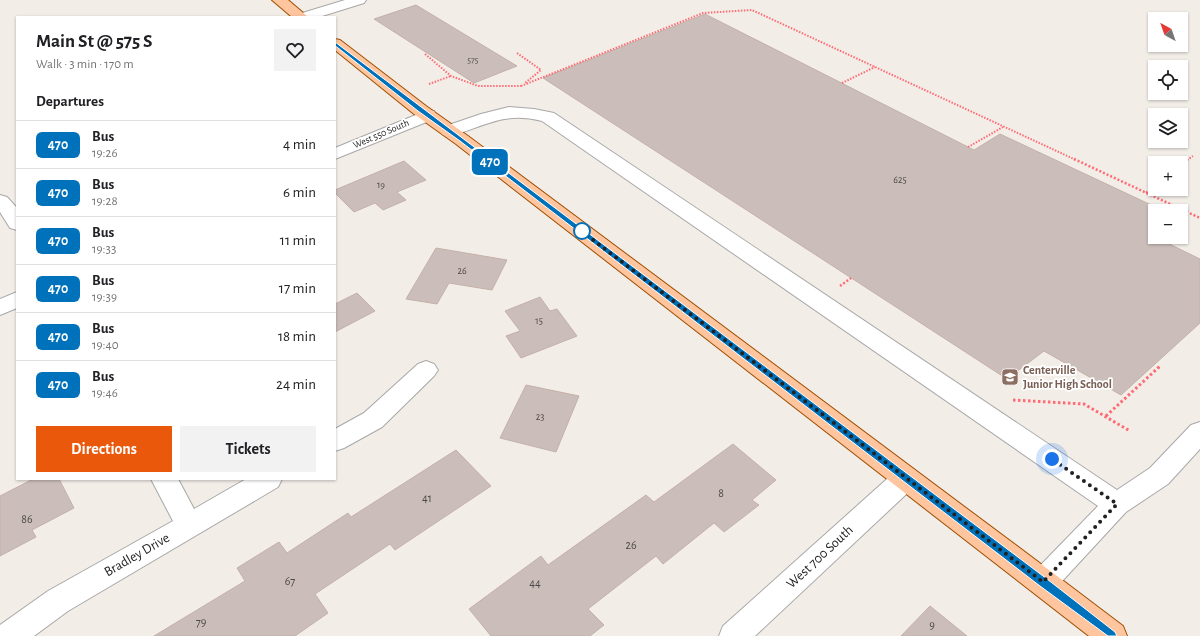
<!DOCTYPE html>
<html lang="en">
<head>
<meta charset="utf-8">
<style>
	:root { --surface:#fff; --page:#f2f2f2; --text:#202124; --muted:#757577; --line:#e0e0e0; --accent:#ea580c }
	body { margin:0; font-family:"Alegreya Sans",sans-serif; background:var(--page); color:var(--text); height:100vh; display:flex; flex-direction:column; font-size:15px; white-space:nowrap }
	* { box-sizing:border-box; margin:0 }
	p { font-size:13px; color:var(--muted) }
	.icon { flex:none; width:22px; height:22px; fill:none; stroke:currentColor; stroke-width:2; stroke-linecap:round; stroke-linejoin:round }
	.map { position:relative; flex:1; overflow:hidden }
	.panel { position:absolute; left:16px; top:16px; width:320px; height:464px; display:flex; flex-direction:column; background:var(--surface); border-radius:0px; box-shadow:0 1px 3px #0004 }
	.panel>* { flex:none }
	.badge { padding:0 8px; border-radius:6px; font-size:14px; line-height:26px }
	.needle { width:26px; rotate:320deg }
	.buttons { position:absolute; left:1148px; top:12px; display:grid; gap:8px }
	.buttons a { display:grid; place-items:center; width:40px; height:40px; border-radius:0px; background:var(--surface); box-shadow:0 1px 3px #0004; font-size:20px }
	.you { position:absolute; width:20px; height:20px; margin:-10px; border:3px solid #fff; border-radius:50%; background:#1a73e8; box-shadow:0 0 0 6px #1a73e833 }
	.map>.badge { position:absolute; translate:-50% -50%; box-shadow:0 0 0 2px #fff }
	h2 { padding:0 20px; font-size:15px; line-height:36px }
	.round { display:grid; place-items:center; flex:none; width:42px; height:42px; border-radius:0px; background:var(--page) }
	.headline { display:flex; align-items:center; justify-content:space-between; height:68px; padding:0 20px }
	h1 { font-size:19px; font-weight:700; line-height:30px }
	.primary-button { display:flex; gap:8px; margin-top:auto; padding:8px 20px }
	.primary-button a { flex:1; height:46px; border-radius:0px; background:var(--accent); color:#fff; font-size:16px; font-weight:700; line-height:46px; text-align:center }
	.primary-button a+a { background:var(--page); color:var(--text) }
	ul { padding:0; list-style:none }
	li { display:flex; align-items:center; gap:12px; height:48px; padding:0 20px; border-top:1px solid var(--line) }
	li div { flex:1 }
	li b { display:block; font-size:15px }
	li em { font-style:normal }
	li .badge { min-width:44px; font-weight:700; text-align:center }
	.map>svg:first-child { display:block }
</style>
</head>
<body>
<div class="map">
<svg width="1200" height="636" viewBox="0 0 1200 636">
	<rect width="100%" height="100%" fill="#f2ede7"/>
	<g fill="#cbbeba" stroke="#c5b0a8">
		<path d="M416,5L517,66L474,83L374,19Z"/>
		<path d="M705,14L974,150L1000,134L1164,211H1155V237L1200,259V323L1121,395L1044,351L1007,379L543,78Z"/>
		<path d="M404,161L426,180L397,192L406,200L383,210L375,203L354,212L335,193V190Z"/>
		<path d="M436,248L507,260L492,290L449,283L437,304L406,299Z"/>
		<path d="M357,293L375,311L335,332V304Z"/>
		<path d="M540,297L550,311L557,309L577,336L521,358L506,336L520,331L505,311Z"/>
		<path d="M526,385L579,396L556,452L500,438Z"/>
		<path d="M733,444L776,480L752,500L759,505L724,532L714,523L663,564L656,556L588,609L604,625L590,636H491L469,609L541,556L548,565L646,495L654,502Z"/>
		<path d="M456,450L491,486L395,550L390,544L315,594L328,613L295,636H154L245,581L237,568L279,542L287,553L348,513L351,517Z"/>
		<path d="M33,479H59L74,508L32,530L36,537L0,556V496Z"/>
		<path d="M930,606L967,636H901Z"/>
	</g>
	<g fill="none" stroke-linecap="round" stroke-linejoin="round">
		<defs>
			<g id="minor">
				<path d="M345,0H366L364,3L319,17H297L299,14Z"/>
				<path d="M509,107L534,109L554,113L1117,490L1150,468L1191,425L1200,422V449L1168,484L1126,512L1053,591L1043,595L1033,591L1029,582L1033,573L1098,506L542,121C502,111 485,127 449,136L443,135L440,131L443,127L481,114Z"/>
				<path d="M428,110L434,111L436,115L434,119L335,159V148Z"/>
				<path d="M0,195L7,197L17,208V230L10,228L0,212Z"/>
				<path d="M17,292V308L0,315V299Z"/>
				<path d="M426,361L434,364L438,370L434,376L382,427L344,448L335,451V429L364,413L418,364Z"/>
				<path d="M906,467L915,470L919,478L915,486L755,636H719L723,626L897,470Z"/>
				<path d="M151,479H178L194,509L246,479H282L278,487L68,611L34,636H0V625L48,591L173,521Z"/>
			</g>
			<g id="major">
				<path d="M272,0H288L308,17H292Z"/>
				<path d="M335,39L340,40L426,106L468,136L1053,573L1123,626L1127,636H1089L456,144L414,114L335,50Z"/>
			</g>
		</defs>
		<use href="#minor" stroke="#a8a8a8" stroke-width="2"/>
		<use href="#major" stroke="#9e4f00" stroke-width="2"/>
		<g stroke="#ff6b75" stroke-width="2" stroke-dasharray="1.5 1.5" stroke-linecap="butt">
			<path d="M517,53L541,70L525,83"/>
			<path d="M425,54L451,76L478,86H521"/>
			<path d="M842,83L875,67"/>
			<path d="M429,84L451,76"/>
			<path d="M521,86L703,13L752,10L1076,160"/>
			<path d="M968,147L1003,127"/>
			<path d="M1187,160L1193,156"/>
		</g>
		<g stroke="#ff6b75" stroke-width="2.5" stroke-dasharray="2 2" stroke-linecap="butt">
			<path d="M1074,159L1200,218"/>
			<path d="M1181,165L1188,159"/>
			<path d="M1146,193L1155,186"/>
			<path d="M840,286L851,278"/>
			<path d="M1158,368L1160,366"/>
		</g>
		<g stroke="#ff6b75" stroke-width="3" stroke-dasharray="2.5 2.5" stroke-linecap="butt">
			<path d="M1013,400L1084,404L1130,431"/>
			<path d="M1106,416L1159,367"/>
		</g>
		<use href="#minor" fill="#fff" fill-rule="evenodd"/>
		<use href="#major" fill="#ffc59f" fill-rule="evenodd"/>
	</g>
	<path fill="#0072bc" stroke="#fff" d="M335,42L1047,579L1115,632L1117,636H1108L1040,586L460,141L418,111L333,44L332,43Z"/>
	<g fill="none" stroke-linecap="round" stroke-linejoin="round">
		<path stroke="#212121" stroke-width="4" stroke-dasharray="0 7.2" d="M582,231L576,227L1043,582L1117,504L1052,459"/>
	</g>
	<defs>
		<symbol id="school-square" viewBox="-11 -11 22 22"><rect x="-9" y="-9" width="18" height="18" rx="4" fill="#8d6e63" stroke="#fff"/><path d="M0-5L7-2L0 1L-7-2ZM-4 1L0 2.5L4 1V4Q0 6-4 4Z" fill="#fff"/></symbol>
	</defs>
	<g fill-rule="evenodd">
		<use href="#school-square" x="1000" y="367" width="20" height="20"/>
	</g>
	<circle fill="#fff" stroke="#0072bc" stroke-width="2" cx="582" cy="231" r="8"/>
	<g text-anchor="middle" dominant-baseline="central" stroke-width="3.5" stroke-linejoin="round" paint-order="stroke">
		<g font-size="9" fill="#4c4847">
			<text x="473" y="60">575</text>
		</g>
		<g font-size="10" fill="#212121" stroke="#fff">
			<text transform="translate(381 134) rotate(-23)">West 550 South</text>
		</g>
		<g font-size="10" fill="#4c4847">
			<text x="900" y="180">625</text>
			<text x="381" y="185">19</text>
			<text x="462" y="271">26</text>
			<text x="539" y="321">15</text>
			<text x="540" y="417">23</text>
		</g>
		<g font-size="12" font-weight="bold" fill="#785e54" stroke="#fff" text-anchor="start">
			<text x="1023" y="370">Centerville<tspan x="1023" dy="14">Junior High School</tspan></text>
		</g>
		<g font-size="12" fill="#4c4847">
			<text x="721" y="493">8</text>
			<text x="427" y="498">41</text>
			<text x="27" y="519">86</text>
			<text x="631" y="545">26</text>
			<text x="290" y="581">67</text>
			<text x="535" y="583">44</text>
			<text x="201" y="622">79</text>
			<text x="932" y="625">9</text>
		</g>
		<g font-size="14" fill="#212121" stroke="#fff">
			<text transform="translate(137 555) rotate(-30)">Bradley Drive</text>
			<text transform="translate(820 557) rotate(-43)">West 700 South</text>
		</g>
	</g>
</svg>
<div class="buttons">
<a><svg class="needle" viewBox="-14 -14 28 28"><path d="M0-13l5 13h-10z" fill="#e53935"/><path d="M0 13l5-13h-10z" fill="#757577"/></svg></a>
<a><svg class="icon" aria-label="locate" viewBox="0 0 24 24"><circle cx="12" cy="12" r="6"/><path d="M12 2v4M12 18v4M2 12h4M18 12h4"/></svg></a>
<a><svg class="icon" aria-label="layers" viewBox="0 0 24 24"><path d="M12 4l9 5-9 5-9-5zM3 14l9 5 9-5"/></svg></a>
<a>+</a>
<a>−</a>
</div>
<div class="you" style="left:1052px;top:459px"></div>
<b class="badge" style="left:490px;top:162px;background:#0072bc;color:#fff">470</b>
<section class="panel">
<div class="headline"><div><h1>Main St @ 575 S</h1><p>Walk · 3 min · 170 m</p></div><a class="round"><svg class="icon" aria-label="heart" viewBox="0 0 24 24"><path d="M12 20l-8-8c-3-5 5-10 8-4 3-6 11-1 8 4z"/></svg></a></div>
<h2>Departures</h2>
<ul>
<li><span class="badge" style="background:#0072bc;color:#fff">470</span><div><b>Bus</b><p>19:26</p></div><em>4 min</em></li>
<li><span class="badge" style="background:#0072bc;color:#fff">470</span><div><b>Bus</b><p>19:28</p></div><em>6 min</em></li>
<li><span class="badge" style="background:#0072bc;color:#fff">470</span><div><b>Bus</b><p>19:33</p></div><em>11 min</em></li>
<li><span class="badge" style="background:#0072bc;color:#fff">470</span><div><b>Bus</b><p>19:39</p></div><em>17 min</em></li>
<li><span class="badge" style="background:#0072bc;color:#fff">470</span><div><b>Bus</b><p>19:40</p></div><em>18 min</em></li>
<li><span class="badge" style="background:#0072bc;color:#fff">470</span><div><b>Bus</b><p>19:46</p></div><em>24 min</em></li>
</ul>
<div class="primary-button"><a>Directions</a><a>Tickets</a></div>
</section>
</div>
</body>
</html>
